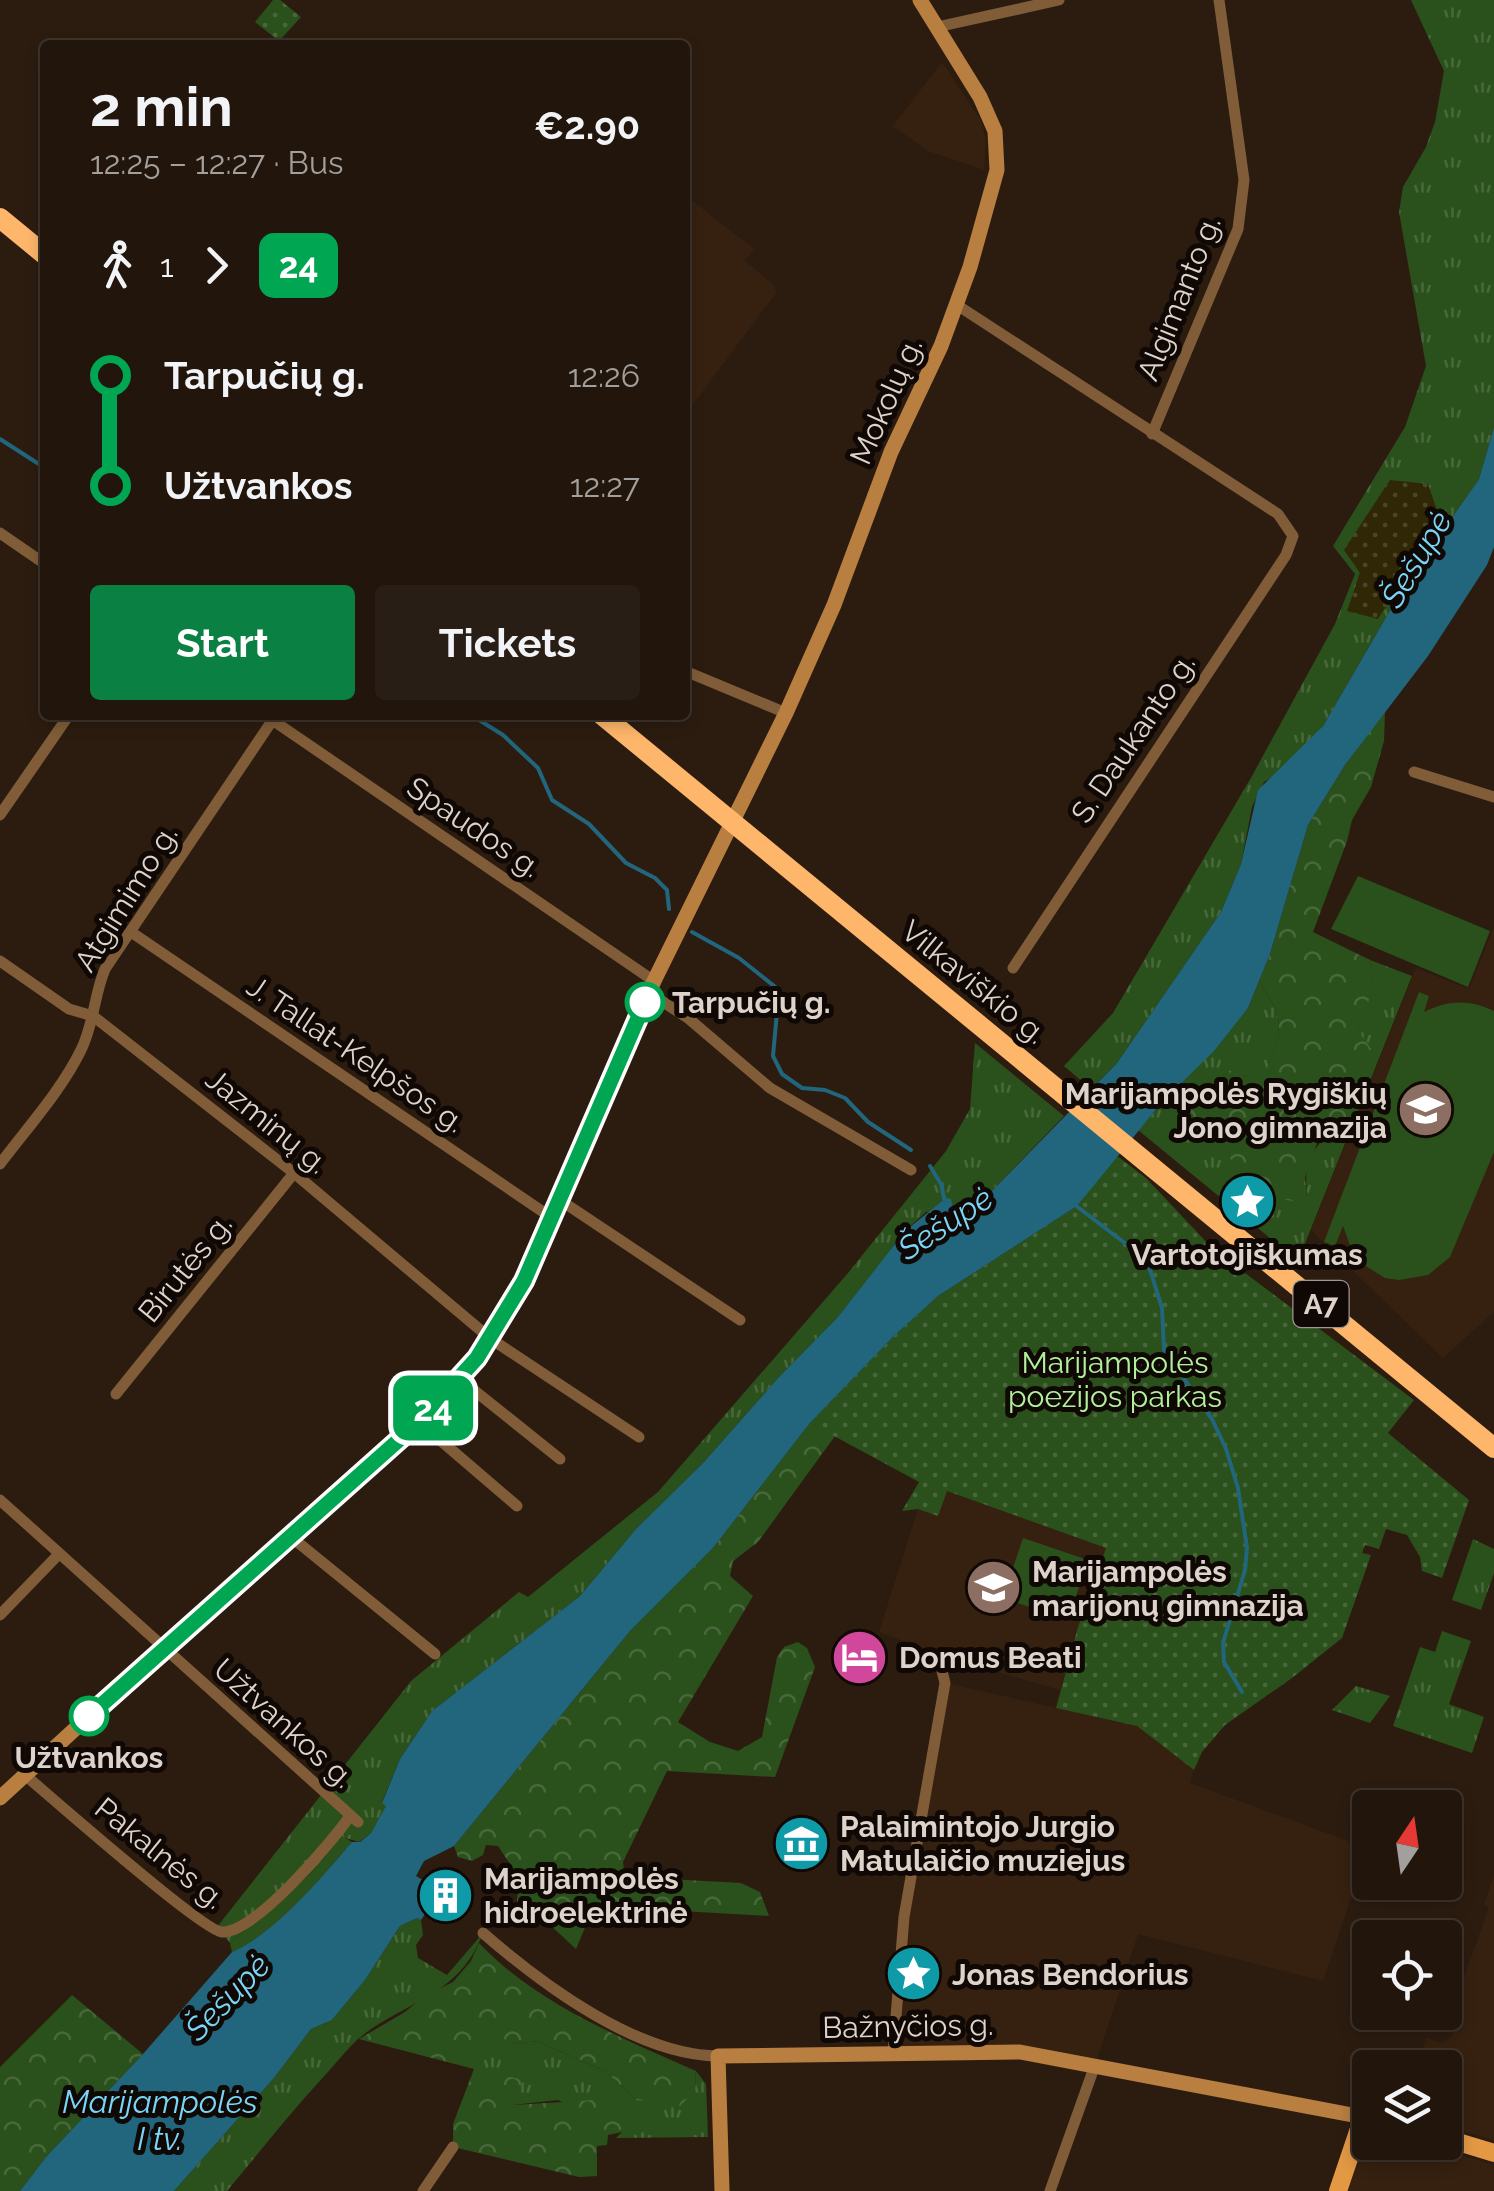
<!DOCTYPE html>
<html lang="en">
<head>
<meta charset="utf-8">
<style>
	:root { --surface:#21150c; --page:#291e15; --text:#f1f3f6; --muted:#a29f9d; --line:#3e342d; --accent:#0b8043 }
	body { margin:0; font-family:Raleway,sans-serif; background:var(--page); color:var(--text); height:100vh; display:flex; flex-direction:column; font-size:38px; white-space:nowrap }
	* { box-sizing:border-box; margin:0 }
	p { font-size:32px; color:var(--muted) }
	.icon { flex:none; width:55px; height:55px; fill:none; stroke:currentColor; stroke-width:2; stroke-linecap:round; stroke-linejoin:round }
	.map { position:relative; flex:1; overflow:hidden }
	.drawer { position:absolute; left:40px; top:40px; width:650px; height:680px; display:flex; flex-direction:column; background:var(--surface); border-radius:10px; box-shadow:0 5px 15px #0003,0 0 0 2px var(--line) }
	.drawer>* { flex:none }
	.badge { padding:0 20px; border-radius:15px; font-size:35px; line-height:65px }
	.needle { width:65px; rotate:13deg }
	.tools { position:absolute; left:1352px; top:1790px; display:grid; gap:20px }
	.tools a { display:grid; place-items:center; width:110px; height:110px; border-radius:10px; background:var(--surface); box-shadow:0 5px 15px #0003,0 0 0 2px var(--line); font-size:50px }
	.map>.badge { position:absolute; translate:-50% -50%; box-shadow:0 0 0 5px #fff }
	.legs { display:flex; align-items:center; gap:15px; height:110px; padding:0 50px; font-size:32px }
	.legs p { margin-inline-start:auto }
	.overview { display:flex; align-items:center; justify-content:space-between; height:170px; padding:0 50px }
	h1 { font-size:55px; font-weight:700; line-height:75px }
	.action { display:flex; gap:20px; margin-top:auto; padding:20px 50px }
	.action a { flex:1; height:115px; border-radius:10px; background:var(--accent); color:#fff; font-size:40px; font-weight:700; line-height:115px; text-align:center }
	.action a+a { background:var(--page); color:var(--text) }
	ul { padding:0 50px; list-style:none }
	li { display:flex; align-items:center; gap:35px; height:110px; font-size:38px }
	li i { display:grid; place-items:center; width:15px; height:100%; margin:0 12px; background:currentColor }
	li i::after { content:''; width:25px; height:25px; margin:-12px; border:8px solid; border-radius:50%; background:var(--surface) }
	li p { margin-inline-start:auto }
	li:first-child i { background:linear-gradient(#0000 50%,currentColor 0) }
	li:last-child i { background:linear-gradient(currentColor 50%,#0000 0) }
	.map>svg:first-child { display:block }
</style>
</head>
<body>
<div class="map">
<svg width="1494" height="2191" viewBox="0 0 1494 2191">
	<defs>
		<pattern id="grass-tufts" width="24" height="20" patternUnits="userSpaceOnUse" patternTransform="scale(2.5)"><rect width="24" height="20" fill="#2a501b"/><path d="M3 7l-1-3M5 7V3M7 7l1-3M15 17l-1-3M17 17v-4M19 17l1-3" fill="none" stroke="#48683b"/></pattern>
		<pattern id="forest-crowns" width="20" height="18" patternUnits="userSpaceOnUse" patternTransform="scale(2.5)"><rect width="20" height="18" fill="#2a501b"/><path d="M2 6a3 3 0 1 1 6 0M12 15a3 3 0 1 1 6 0" fill="none" stroke="#48683b"/></pattern>
		<pattern id="sand-dots" width="8" height="8" patternUnits="userSpaceOnUse" patternTransform="scale(2.5)"><rect width="8" height="8" fill="#2f2705"/><path d="M2 2h.1M6 6h.1" fill="none" stroke="#4d4528" stroke-width="1.8" stroke-linecap="round"/></pattern>
		<pattern id="park-dots" width="8" height="8" patternUnits="userSpaceOnUse" patternTransform="scale(2.5)"><rect width="8" height="8" fill="#2a501b"/><path d="M2 2h.1M6 6h.1" fill="none" stroke="#48683b" stroke-width="1.8" stroke-linecap="round"/></pattern>
	</defs>
	<rect width="100%" height="100%" fill="#2c1c10"/>
	<g fill="#362110">
		<path d="M942,62L981,121L986,141L984,170L928,151L893,126Z"/>
		<path d="M685,195L754,249L745,261L775,286L776,293L685,415Z"/>
		<path d="M1494,927V1312L1443,1358L1311,1230L1416,968L1469,989Z"/>
		<path d="M946,1491L1107,1548L1078,1627L1060,1690L953,1659L879,1632L918,1509Z"/>
		<path d="M945,1683L1137,1726L1194,1770L1190,1783L1348,1841L1362,1866L1323,1981L1138,1934L1095,2065L1044,2055L893,2054L904,1917Z"/>
		<path d="M1494,1875V2140L1445,2126V2068L1417,2067L1426,2038L1442,2043L1452,2037L1457,2023L1452,2011L1489,1907L1484,1904Z"/>
		<path d="M1370,2140V2142L1420,2143L1494,2165V2191H1344L1361,2147Z"/>
	</g>
	<g fill="url(#grass-tufts)" fill-rule="evenodd">
		<path d="M1411,0H1494V427L1479,479L1419,565L1404,567L1398,577L1399,595L1323,726L1279,773L1264,782L1252,807L1241,864L1221,912L1117,1063L1091,1089L1064,1066L1113,1013L1252,776L1335,624L1355,574L1333,546L1405,427L1426,366L1399,212L1403,187L1426,147L1435,122L1444,71ZM1442,525L1395,572L1394,592L1348,611L1360,573Z"/>
		<path d="M1370,960L1412,976L1298,1261L1138,1130L1248,1008L1259,981C1286,1022 1283,1027 1266,1072L1242,1077L1307,1196C1303,1159 1314,1143 1344,1124C1348,1095 1351,1065 1357,1037C1363,1002 1375,1001 1370,960Z"/>
		<path d="M975,1043L1064,1116L982,1201L965,1209L926,1212L905,1231L837,1318L778,1378L704,1462L636,1529L580,1596L432,1711L400,1759L382,1802L387,1806L371,1833L359,1842L342,1837L312,1872L230,1943L217,1927L411,1681L519,1592L528,1597L658,1492L848,1273L946,1151L970,1109Z"/>
		<path d="M1473,1539L1494,1549V1573L1481,1610L1452,1600Z"/>
		<path d="M1442,1631L1471,1641L1449,1704L1484,1717L1472,1753L1393,1726L1420,1647L1435,1652Z"/>
		<path d="M1356,1686L1390,1696L1370,1723L1332,1710Z"/>
		<path d="M417,1918L421,1920L423,1935L416,1945L418,1958L447,1975L483,1933C459,1997 406,2000 358,2039C347,2049 337,2062 327,2073C292,2111 260,2151 227,2191H174L274,2078L311,2029L332,2020L365,1980L400,1926Z"/>
		<path d="M486,2031L517,2044L537,2041L605,2071L636,2100L695,2091L696,2071L706,2084L708,2137L616,2138L622,2132L558,2100L513,2105L474,2069Z"/>
	</g>
	<g fill="url(#forest-crowns)">
		<path d="M1385,711L1384,741L1371,787L1352,820L1347,841L1313,932L1370,960C1374,988 1369,1005 1358,1031L1374,1053L1344,1124L1318,1140L1305,1178L1307,1196L1301,1203L1279,1198L1182,1120L1225,1068L1242,1077L1266,1071C1283,1027 1286,1022 1259,981L1270,954L1308,825L1345,765Z"/>
		<path d="M810,1423L835,1436L758,1542L733,1561L730,1576L753,1596L678,1722L710,1742L738,1751L762,1737L777,1657L784,1647L798,1642L807,1648L815,1667L775,1777L667,1771L623,1862L624,1871L632,1877L741,1883L760,1892L769,1916L594,1906L576,1949L549,1924L517,1907L518,1876L498,1846L486,1845L483,1855L472,1861L458,1857L454,1846L630,1631L713,1548Z"/>
		<path d="M342,1836L352,1842C322,1877 274,1934 232,1952L230,1943L312,1872Z"/>
		<path d="M479,1943C538,2005 620,2037 696,2071L695,2091L680,2106L636,2100L605,2071L537,2041L517,2044L486,2032L475,2068L523,2080L513,2105L595,2100L624,2106L628,2119L622,2132L608,2135L607,2145L597,2146V2176L579,2177L453,2147V2124L474,2069L359,2039L405,2012L424,1996L453,1982L471,1961Z"/>
		<path d="M72,1995L143,2054L46,2157L20,2191H0V2067Z"/>
	</g>
	<path fill="url(#sand-dots)" d="M1390,480L1428,484L1442,525L1420,557C1388,565 1402,573 1392,596C1388,604 1382,612 1378,619L1347,611L1360,573L1344,550Z"/>
	<g fill="url(#park-dots)">
		<path d="M273,0H280L301,17L279,41L255,22Z"/>
		<path d="M1116,1155L1146,1178L1213,1249L1414,1400L1388,1433L1469,1500L1442,1578L1422,1571L1420,1557L1407,1535L1386,1529L1379,1549L1365,1545L1362,1553L1371,1555L1342,1638L1292,1678L1225,1725L1202,1752L1194,1770L1137,1726L1056,1708L1078,1627L1106,1548L947,1491L938,1516L918,1509L902,1511L919,1482L810,1423L893,1337L938,1296L1077,1206Z"/>
	</g>
	<g fill="#2a501b">
		<path d="M1358,876L1490,931L1468,987L1331,929Z"/>
		<path d="M1419,992L1429,996L1424,1012C1448,1000 1469,999 1494,1011V1152L1450,1257L1428,1275L1399,1280L1385,1278L1361,1263L1352,1251L1343,1226L1335,1246L1324,1242Z"/>
		<path d="M1023,1538L1088,1560L1068,1620L1003,1598Z"/>
	</g>
	<path fill="#21667d" d="M1494,427V547L1487,565L1428,656L1345,765L1308,825L1270,954L1248,1008L1214,1051L1163,1101L1077,1206L938,1296L893,1337L810,1423L713,1548L630,1631L454,1846L424,1861L416,1876L431,1885L420,1902L429,1908L421,1920L417,1918L400,1926L365,1980L332,2020L311,2029L274,2078L174,2191H20L46,2157L143,2054L232,1952C274,1934 322,1877 352,1842H360L371,1833L386,1806L382,1803L400,1759L432,1711L580,1596L636,1529L704,1462L778,1378L837,1318L905,1231L946,1198L951,1199L953,1209H965L982,1201L1117,1063L1221,912L1241,864L1258,790L1323,726L1399,595L1398,577L1404,567L1419,565L1479,479Z"/>
	<g fill="none" stroke-linecap="round" stroke-linejoin="round">
		<g stroke="#21667d" stroke-width="4">
			<path d="M0,439L45,468"/>
			<path d="M471,715L503,735L538,768L552,800L589,824L626,863L655,878L667,890L669,909"/>
			<path d="M692,932L739,958L779,990L773,1056L782,1074L802,1088L825,1090L845,1098L868,1122L911,1150"/>
			<path d="M930,1166L941,1184L945,1202"/>
			<path d="M1075,1205L1147,1260L1162,1308L1164,1350L1212,1419L1226,1449L1238,1488L1247,1548L1245,1570L1223,1643L1224,1662L1242,1692"/>
		</g>
		<g stroke="#805d38" stroke-width="11">
			<path d="M937,27L1059,0"/>
			<path d="M957,305L1278,514L1293,536L1286,555L1013,968"/>
			<path d="M1152,434L1238,229L1244,180L1219,0"/>
			<path d="M0,533L45,564"/>
			<path d="M685,671L786,713"/>
			<path d="M265,715L654,981"/>
			<path d="M1414,772L1494,797"/>
			<path d="M0,815L69,715"/>
			<path d="M131,932L552,1218"/>
			<path d="M0,961L69,1009L93,1016L294,1173L491,1339L639,1437"/>
			<path d="M649,993L688,1018L770,1088L911,1170"/>
			<path d="M0,1164C27,1128 61,1091 81,1050C94,1024 94,995 105,969L276,715"/>
			<path d="M560,1200L740,1320"/>
			<path d="M460,1379L560,1459"/>
			<path d="M116,1394L294,1173"/>
			<path d="M419,1422L517,1506"/>
			<path d="M0,1500L358,1822"/>
			<path d="M290,1536L435,1654"/>
			<path d="M0,1615L59,1554"/>
			<path d="M25,1775C51,1797 203,1931 222,1932C255,1933 331,1843 350,1816"/>
			<path d="M483,1933C543,1985 637,2055 718,2056"/>
			<path d="M893,2054L904,1917L945,1683L941,1667"/>
			<path d="M423,2191L453,2147"/>
			<path d="M1050,2191L1095,2065"/>
		</g>
		<g stroke="#b87f40" stroke-width="15">
			<path d="M0,1798L163,1648L419,1422L477,1359L524,1281L654,981L786,713L834,605L891,452L941,346L970,267L997,170L995,131L980,97L920,0"/>
			<path d="M722,2191L718,2056L1020,2052L1363,2117"/>
		</g>
		<g stroke="#e39944" stroke-width="18">
			<path d="M1445,2138L1494,2153"/>
			<path d="M1338,2191L1363,2117L1370,2118"/>
		</g>
		<g stroke="#fdb66a" stroke-width="20">
			<path d="M0,218L45,255"/>
			<path d="M602,715L1494,1448"/>
		</g>
	</g>
	<g fill="none" stroke-linecap="round" stroke-linejoin="round">
		<defs>
			<path id="line-1" d="M89,1716L419,1422L477,1358L524,1281L645,1002"/>
		</defs>
		<use href="#line-1" stroke="#fff" stroke-width="22"/>
		<use href="#line-1" stroke="#00a651" stroke-width="15"/>
	</g>
	<defs>
		<symbol id="school-disc" viewBox="-11 -11 22 22"><circle r="9.5" fill="#8d6e63" stroke="#0f0804"/><path d="M0-5L7-2L0 1L-7-2ZM-4 1L0 2.5L4 1V4Q0 6-4 4Z" fill="#fff"/></symbol>
		<symbol id="sight-disc" viewBox="-11 -11 22 22"><circle r="9.5" fill="#0f9aa8" stroke="#0f0804"/><path d="M0-6L1.8-2.2L6-1.7L2.9 1.2L3.7 5.4L0 3.3L-3.7 5.4L-2.9 1.2L-6-1.7L-1.8-2.2Z" fill="#fff"/></symbol>
		<symbol id="hotel-disc" viewBox="-11 -11 22 22"><circle r="9.5" fill="#d1479c" stroke="#0f0804"/><path d="M-6-4.5h1.5V1H6V5H4.5V3h-9V5H-6ZM-4 0a1.8 1.8 0 1 1 3.6 0ZM.5 0V-2.5h3Q6-2.5 6 0Z" fill="#fff"/></symbol>
		<symbol id="museum-disc" viewBox="-11 -11 22 22"><circle r="9.5" fill="#0f9aa8" stroke="#0f0804"/><path d="M0-6L6-3V-2H-6V-3ZM-5-1h2V3h-2ZM-1-1h2V3h-2ZM3-1h2V3H3ZM-6 4H6V6H-6Z" fill="#fff"/></symbol>
		<symbol id="building-disc" viewBox="-11 -11 22 22"><circle r="9.5" fill="#0f9aa8" stroke="#0f0804"/><path d="M-4-6H4V6H1V3H-1V6H-4ZM-2.5-4.3h1.7v1.8h-1.7ZM.8-4.3h1.7v1.8H.8ZM-2.5-1h1.7V.8h-1.7ZM.8-1h1.7V.8H.8Z" fill="#fff"/></symbol>
	</defs>
	<g fill-rule="evenodd">
		<use href="#school-disc" x="1394" y="1078" width="63" height="63"/>
		<use href="#sight-disc" x="1216" y="1170" width="63" height="63"/>
		<use href="#school-disc" x="962" y="1556" width="63" height="63"/>
		<use href="#hotel-disc" x="828" y="1626" width="63" height="63"/>
		<use href="#museum-disc" x="770" y="1812" width="63" height="63"/>
		<use href="#building-disc" x="414" y="1864" width="63" height="63"/>
		<use href="#sight-disc" x="882" y="1942" width="63" height="63"/>
	</g>
	<g fill="#fff" stroke="#00a651" stroke-width="5">
		<circle cx="645" cy="1002" r="18"/>
		<circle cx="89" cy="1716" r="18"/>
	</g>
	<g text-anchor="middle" dominant-baseline="central" stroke-width="10" stroke-linejoin="round" paint-order="stroke">
		<rect fill="#0f0804" stroke="#a0968f" stroke-width="2.5" x="1293.5" y="1281" width="55" height="46" rx="8"/>
		<g font-size="28" font-weight="bold" fill="#ded3cb">
			<text x="1321" y="1304">A7</text>
		</g>
		<g font-size="30" fill="#ded3cb" stroke="#0f0804">
			<text transform="translate(1179 298) rotate(-68)">Algimanto g.</text>
			<text transform="translate(886 401) rotate(-66)">Mokolų g.</text>
			<text transform="translate(1133 738) rotate(-56)">S. Daukanto g.</text>
			<text transform="translate(474 827) rotate(34)">Spaudos g.</text>
			<text transform="translate(126 898) rotate(-58)">Atgimimo g.</text>
			<text transform="translate(974 982) rotate(39)">Vilkaviškio g.</text>
			<text transform="translate(356 1054) rotate(34)">J. Tallat-Kelpšos g.</text>
			<text transform="translate(267 1121) rotate(39)">Jazminų g.</text>
			<text transform="translate(185 1268) rotate(-51)">Birutės g.</text>
			<text transform="translate(284 1723) rotate(42)">Užtvankos g.</text>
			<text transform="translate(160 1853) rotate(39)">Pakalnės g.</text>
			<text transform="translate(908 2026) rotate(-1)">Bažnyčios g.</text>
		</g>
		<g font-size="30" font-weight="bold" fill="#ded3cb" stroke="#0f0804" text-anchor="start">
			<text x="672" y="1002">Tarpučių g.</text>
			<text x="89" y="1757" text-anchor="middle">Užtvankos</text>
		</g>
		<g font-size="30" font-weight="bold" fill="#ded3cb" stroke="#0f0804" text-anchor="start">
			<text x="1387" y="1093" text-anchor="end">Marijampolės Rygiškių<tspan x="1387" dy="34">Jono gimnazija</tspan></text>
			<text x="1247" y="1254" text-anchor="middle">Vartotojiškumas</text>
			<text x="1032" y="1571">Marijampolės<tspan x="1032" dy="34">marijonų gimnazija</tspan></text>
			<text x="899" y="1657">Domus Beati</text>
			<text x="840" y="1826">Palaimintojo Jurgio<tspan x="840" dy="34">Matulaičio muziejus</tspan></text>
			<text x="484" y="1878">Marijampolės<tspan x="484" dy="34">hidroelektrinė</tspan></text>
			<text x="952" y="1974">Jonas Bendorius</text>
		</g>
		<g font-size="30" fill="#b2f09d" stroke="#0f0804">
			<text x="1115" y="1362">Marijampolės<tspan x="1115" dy="34">poezijos parkas</tspan></text>
		</g>
		<g font-size="32" font-style="italic" fill="#79d6f9" stroke="#0f0804">
			<text transform="translate(1416 559) rotate(-59)">Šešupė</text>
			<text transform="translate(945 1223) rotate(-33)">Šešupė</text>
			<text transform="translate(227 1997) rotate(-46)">Šešupė</text>
			<text x="160" y="2101">Marijampolės<tspan x="160" dy="37">I tv.</tspan></text>
		</g>
	</g>
</svg>
<div class="tools">
<a><svg class="needle" viewBox="-14 -14 28 28"><path d="M0-13l5 13h-10z" fill="#e53935"/><path d="M0 13l5-13h-10z" fill="#a29f9d"/></svg></a>
<a><svg class="icon" aria-label="locate" viewBox="0 0 24 24"><circle cx="12" cy="12" r="6"/><path d="M12 2v4M12 18v4M2 12h4M18 12h4"/></svg></a>
<a><svg class="icon" aria-label="layers" viewBox="0 0 24 24"><path d="M12 4l9 5-9 5-9-5zM3 14l9 5 9-5"/></svg></a>
</div>
<b class="badge" style="left:433px;top:1408px;background:#00a651;color:#fff">24</b>
<section class="drawer">
<div class="overview"><div><h1>2 min</h1><p>12:25 – 12:27 · Bus</p></div><b>€2.90</b></div>
<div class="legs"><svg class="icon" aria-label="walk" viewBox="0 0 24 24"><circle cx="13" cy="4" r="2"/><path d="M13 8l-2 6 4 7M11 14l-3 7M7 12l3-4h3l4 4"/></svg>1<svg class="icon" aria-label="forward" viewBox="0 0 24 24"><path d="M9 5l7 7-7 7"/></svg><b class="badge" style="background:#00a651;color:#fff">24</b></div>
<ul>
<li><i style="color:#00a651"></i><b>Tarpučių g.</b><p>12:26</p></li>
<li><i style="color:#00a651"></i><b>Užtvankos</b><p>12:27</p></li>
</ul>
<div class="action"><a>Start</a><a>Tickets</a></div>
</section>
</div>
</body>
</html>
